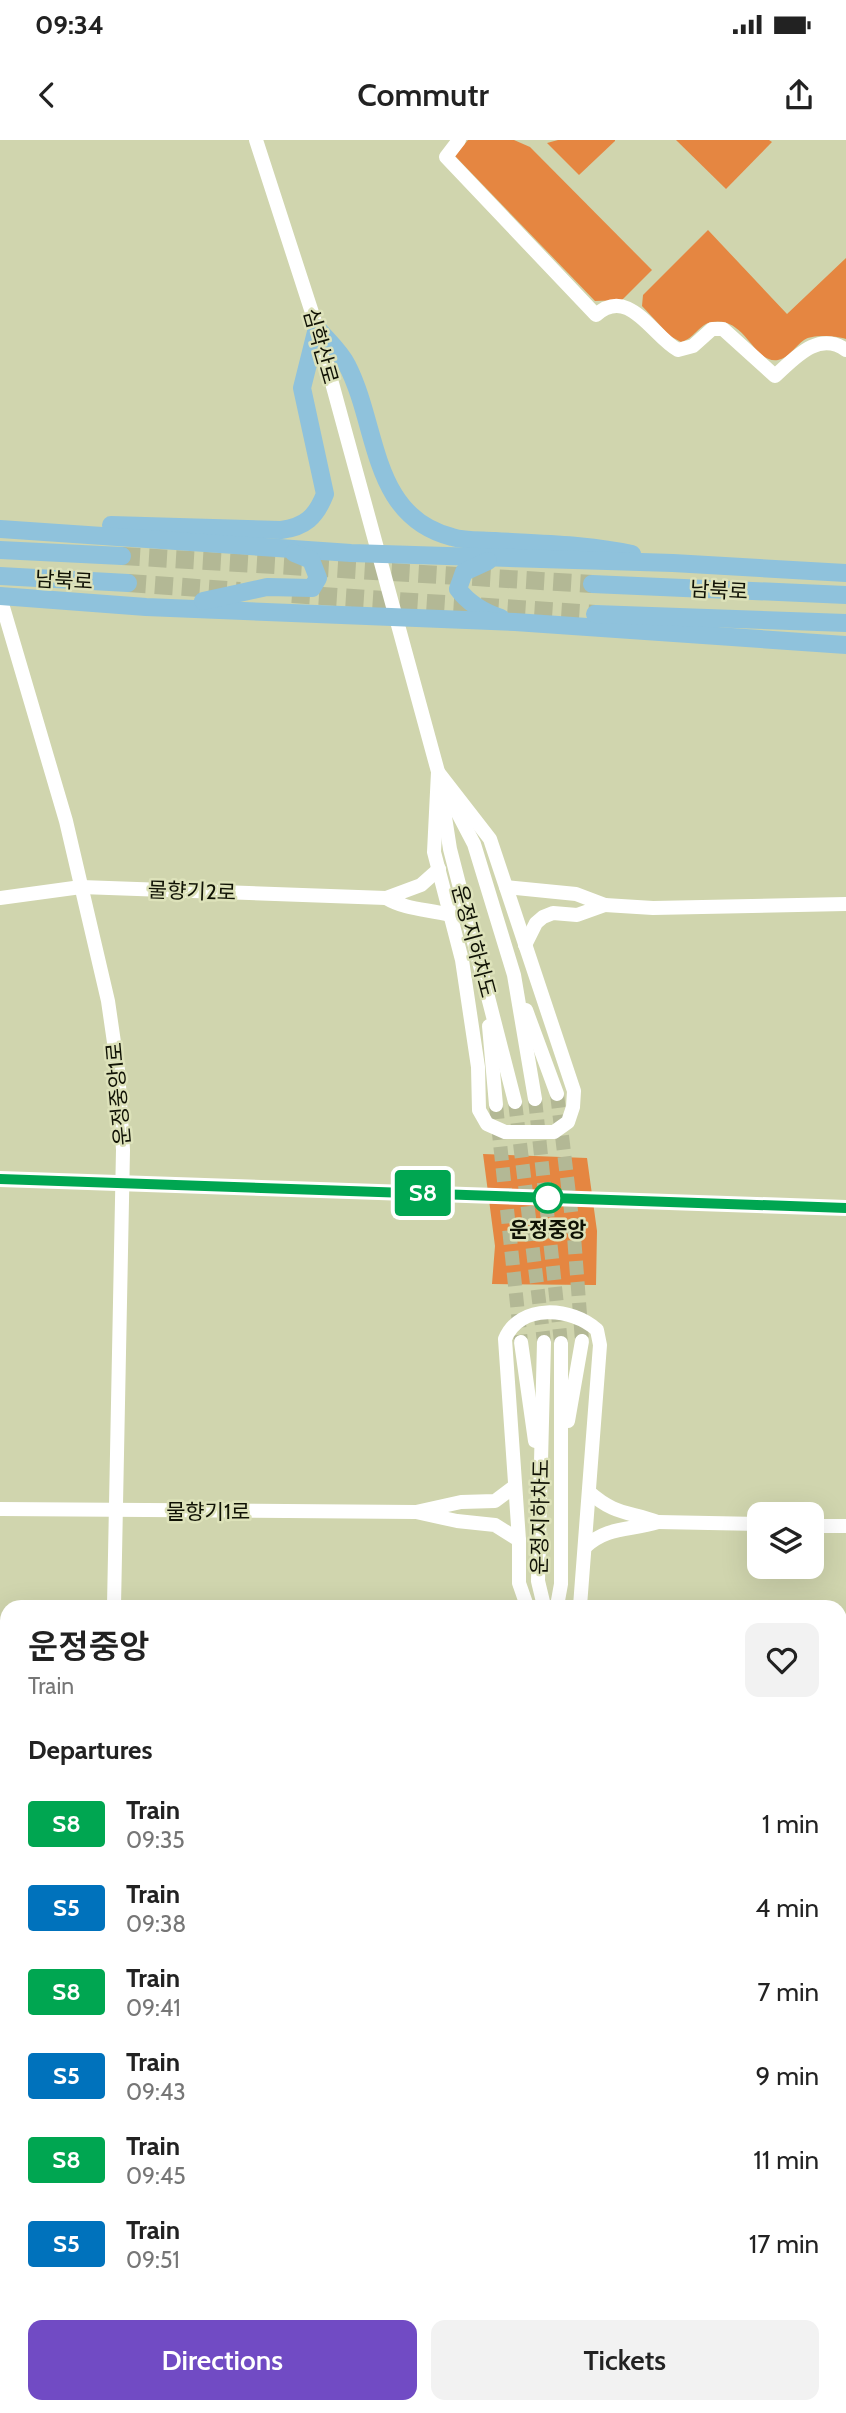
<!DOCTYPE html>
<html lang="en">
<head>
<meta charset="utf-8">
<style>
	:root { --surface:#fff; --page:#f2f2f2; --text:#222; --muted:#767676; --accent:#714bc4 }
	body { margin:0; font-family:Cabin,"Noto Sans KR",sans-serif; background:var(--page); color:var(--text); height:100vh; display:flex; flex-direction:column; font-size:26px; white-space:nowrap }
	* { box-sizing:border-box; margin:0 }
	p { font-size:23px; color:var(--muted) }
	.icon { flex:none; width:38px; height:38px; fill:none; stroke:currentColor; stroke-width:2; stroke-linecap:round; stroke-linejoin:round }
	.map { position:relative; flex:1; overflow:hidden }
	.details { position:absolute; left:0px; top:1460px; width:847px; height:814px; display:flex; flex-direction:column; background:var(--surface); border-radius:21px 21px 0 0; box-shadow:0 7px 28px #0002 }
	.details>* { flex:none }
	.badge { padding:0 14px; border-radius:5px; font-size:24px; line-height:46px }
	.buttons { position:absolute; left:747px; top:1362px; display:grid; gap:14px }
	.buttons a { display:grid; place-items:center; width:77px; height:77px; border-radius:14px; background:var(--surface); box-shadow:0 7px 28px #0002; font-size:35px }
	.map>.badge { position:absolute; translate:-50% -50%; box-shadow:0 0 0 4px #fff }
	h2 { padding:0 28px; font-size:26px; line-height:63px }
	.round { display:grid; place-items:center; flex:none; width:74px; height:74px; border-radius:14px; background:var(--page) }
	.summary { display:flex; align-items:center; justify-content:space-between; height:119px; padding:0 28px }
	h1 { font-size:33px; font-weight:600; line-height:52px }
	.cta { display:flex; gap:14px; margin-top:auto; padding:14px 28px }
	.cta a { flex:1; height:80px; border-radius:14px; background:var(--accent); color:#fff; font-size:28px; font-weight:600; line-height:80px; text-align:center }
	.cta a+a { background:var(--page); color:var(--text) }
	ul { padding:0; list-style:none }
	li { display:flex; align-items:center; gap:21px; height:84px; padding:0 28px }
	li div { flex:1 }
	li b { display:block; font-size:26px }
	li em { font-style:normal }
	li .badge { min-width:77px; font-weight:700; text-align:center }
	.status { display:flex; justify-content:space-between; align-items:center; height:49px; padding:0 35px; background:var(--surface); direction:ltr }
	.status svg { height:19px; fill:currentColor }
	header { display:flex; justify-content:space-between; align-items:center; height:91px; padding:0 28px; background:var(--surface); font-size:32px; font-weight:600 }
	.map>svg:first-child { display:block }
</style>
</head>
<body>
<div class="status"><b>09:34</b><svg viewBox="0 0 49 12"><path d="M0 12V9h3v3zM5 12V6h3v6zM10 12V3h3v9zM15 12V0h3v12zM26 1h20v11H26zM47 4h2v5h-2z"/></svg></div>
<header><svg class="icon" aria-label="back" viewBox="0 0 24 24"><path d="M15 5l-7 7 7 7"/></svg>Commutr<svg class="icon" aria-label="share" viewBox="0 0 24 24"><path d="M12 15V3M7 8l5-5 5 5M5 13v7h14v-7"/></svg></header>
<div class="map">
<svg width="846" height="2273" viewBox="0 0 846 2273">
	<rect width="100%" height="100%" fill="#d0d5ae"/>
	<g fill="#e58641">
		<path d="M468,0H514L530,7L652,130L622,160L595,161L455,16Z"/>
		<path d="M558,0H615V1L579,35L547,3Z"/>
		<path d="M676,0H769L772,2L726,49Z"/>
		<path d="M708,90L787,174L846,118V199C835,196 813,194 804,200C795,206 789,218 778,220C753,224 746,176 712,182C699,184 694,199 681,202L670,196L642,166L643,155Z"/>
		<path d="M483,1014L587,1018L597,1091L596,1145L492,1144L495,1106Z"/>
		<path d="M840,1725H846V1952L840,1948Z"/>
	</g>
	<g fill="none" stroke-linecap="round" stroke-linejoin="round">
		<g stroke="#b3b895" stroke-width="14" stroke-dasharray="14 7" stroke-linecap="butt">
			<path d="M557,954L574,1096L582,1201"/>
			<path d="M535,959L561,1203"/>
			<path d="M515,962L544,1202"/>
			<path d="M496,965L521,1202"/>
		</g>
		<g stroke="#b3b895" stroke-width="18" stroke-dasharray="18 9" stroke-linecap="butt">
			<path d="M122,416L592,444"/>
			<path d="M128,443L240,451"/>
			<path d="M292,454L595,474"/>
		</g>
		<g stroke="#fff" stroke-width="14">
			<path d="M256,0L317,188L440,639L474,704L514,835L535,959"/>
			<path d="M459,0L446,17L596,175C629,145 653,197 678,210L693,206L712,189H723L775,236C794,219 818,190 846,210"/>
			<path d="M0,457L66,681L108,861L118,930L123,1010L114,1466"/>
			<path d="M438,632L490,699L574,951L573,967L568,982L554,992H505L487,984L479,970L478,927L462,820L434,712Z"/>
			<path d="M443,664L450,709L515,962"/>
			<path d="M439,729L421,745L386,758C406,770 428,769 450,775"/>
			<path d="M506,747L576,754L605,765L577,775L553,773L543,777L536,783L525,805"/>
			<path d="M0,758L81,747L386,758"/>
			<path d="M605,765L653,768L846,764"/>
			<path d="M526,870L557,954"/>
			<path d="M489,886L496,965"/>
			<path d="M521,1202L535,1301"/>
			<path d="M544,1202L538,1441L544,1466"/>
			<path d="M568,1281L582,1201"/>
			<path d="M515,1346L495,1361L461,1362L416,1372L457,1381L495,1385L519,1400"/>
			<path d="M0,1369L416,1372"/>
			<path d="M658,1382L760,1384"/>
			<path d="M812,1386H846"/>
			<path d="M585,1407C608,1386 629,1391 658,1382C627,1371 615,1375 589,1352"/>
			<path d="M527,1466L519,1443V1400L505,1199C520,1163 572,1167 597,1190L600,1205L580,1466"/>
			<path d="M557,1466L561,1444V1203"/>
			<path d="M0,1685H7"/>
			<path d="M840,1690H846"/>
			<path d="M512,2273L513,2266"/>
		</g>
		<g stroke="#8fc2dc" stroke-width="18">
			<path d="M317,188C326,199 340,211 347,225C379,287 370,376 452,397C465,401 481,400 495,401C541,404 586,404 632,414"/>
			<path d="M111,385L281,390C305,387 316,377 325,354L302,248L317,188"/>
			<path d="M0,389L351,413L673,423L846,433"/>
			<path d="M0,410L122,416"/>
			<path d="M488,421L464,432L458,449C469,464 483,472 501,478"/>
			<path d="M0,436L128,443"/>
			<path d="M592,444L846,455"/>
			<path d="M0,456L146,467L515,482L846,505"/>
			<path d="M203,461L267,447L312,448L318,438L311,420L294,413"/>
			<path d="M595,474L846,483"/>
		</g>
	</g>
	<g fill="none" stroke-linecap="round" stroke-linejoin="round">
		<defs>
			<path id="line" d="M0,1039L846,1068"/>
		</defs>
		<use href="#line" stroke="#fff" stroke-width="16"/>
		<use href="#line" stroke="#00a651" stroke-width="10"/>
	</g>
	<circle fill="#fff" stroke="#00a651" stroke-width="3.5" cx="548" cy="1058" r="14"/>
	<g text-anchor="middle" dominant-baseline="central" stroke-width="5" stroke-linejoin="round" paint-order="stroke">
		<g font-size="21" fill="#101205" stroke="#dde2ba">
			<text transform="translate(321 206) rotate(74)">심학산로</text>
			<text transform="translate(64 440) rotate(3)">남북로</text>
			<text transform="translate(719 450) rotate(3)">남북로</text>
			<text transform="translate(192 751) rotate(2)">물향기2로</text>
			<text transform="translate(474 801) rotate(75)">운정지하차도</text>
			<text transform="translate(118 954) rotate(-95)">운정중앙1로</text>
			<text x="208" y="1371">물향기1로</text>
			<text transform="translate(540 1377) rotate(-89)">운정지하차도</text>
		</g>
		<g font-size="21" font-weight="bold" fill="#101205" stroke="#dde2ba">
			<text x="548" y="1089">운정중앙</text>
		</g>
	</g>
</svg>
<div class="buttons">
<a><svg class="icon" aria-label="layers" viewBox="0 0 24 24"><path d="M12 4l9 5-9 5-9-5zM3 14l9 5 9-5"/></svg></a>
</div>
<b class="badge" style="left:423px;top:1053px;background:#00a651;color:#fff">S8</b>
<section class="details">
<div class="summary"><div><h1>운정중앙</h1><p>Train</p></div><a class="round"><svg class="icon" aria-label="heart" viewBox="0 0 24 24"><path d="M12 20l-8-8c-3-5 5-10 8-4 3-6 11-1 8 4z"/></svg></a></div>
<h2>Departures</h2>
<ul>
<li><span class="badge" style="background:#00a651;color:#fff">S8</span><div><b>Train</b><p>09:35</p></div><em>1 min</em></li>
<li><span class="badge" style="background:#0072bc;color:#fff">S5</span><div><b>Train</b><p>09:38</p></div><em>4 min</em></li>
<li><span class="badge" style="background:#00a651;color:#fff">S8</span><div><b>Train</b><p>09:41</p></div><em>7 min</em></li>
<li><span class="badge" style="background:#0072bc;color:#fff">S5</span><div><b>Train</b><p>09:43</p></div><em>9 min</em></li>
<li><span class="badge" style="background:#00a651;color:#fff">S8</span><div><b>Train</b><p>09:45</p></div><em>11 min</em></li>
<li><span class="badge" style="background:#0072bc;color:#fff">S5</span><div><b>Train</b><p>09:51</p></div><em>17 min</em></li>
</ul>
<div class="cta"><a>Directions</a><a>Tickets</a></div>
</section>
</div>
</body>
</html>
